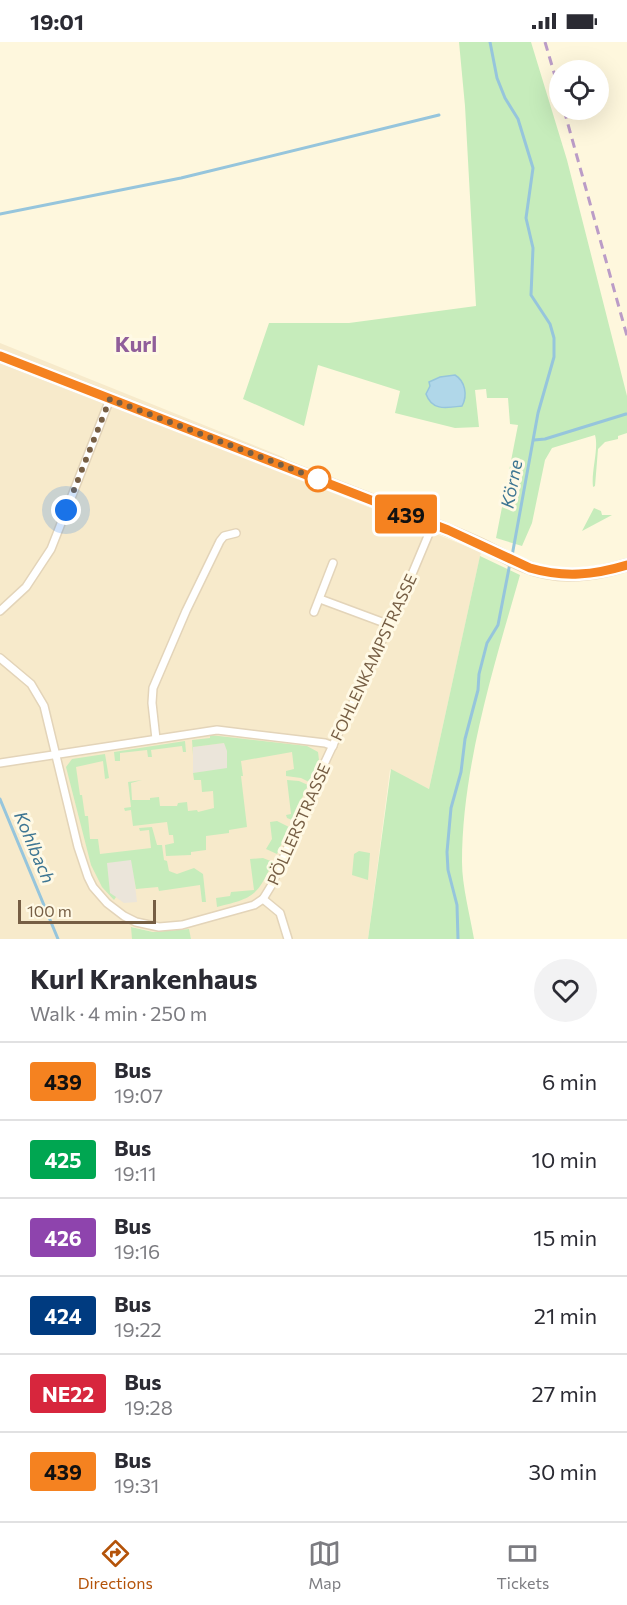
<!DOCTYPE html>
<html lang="en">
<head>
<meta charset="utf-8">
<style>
	:root { --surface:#fff; --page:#f2f2f3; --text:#2b2b33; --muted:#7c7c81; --line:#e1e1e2; --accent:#b45309 }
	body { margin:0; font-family:Commissioner,sans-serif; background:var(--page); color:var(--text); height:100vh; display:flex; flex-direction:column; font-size:22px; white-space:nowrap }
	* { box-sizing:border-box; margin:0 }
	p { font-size:20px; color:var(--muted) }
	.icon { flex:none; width:33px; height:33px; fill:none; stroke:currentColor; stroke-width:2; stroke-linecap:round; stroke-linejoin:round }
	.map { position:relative; height:897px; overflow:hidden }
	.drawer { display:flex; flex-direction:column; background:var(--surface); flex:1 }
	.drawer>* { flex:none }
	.badge { padding:0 12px; border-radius:4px; font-size:21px; line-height:39px }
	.controls { position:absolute; left:549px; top:18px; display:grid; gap:12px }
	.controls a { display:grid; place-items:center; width:60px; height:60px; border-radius:50%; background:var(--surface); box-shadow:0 6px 24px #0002; font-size:30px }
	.scale { position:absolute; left:18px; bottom:15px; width:138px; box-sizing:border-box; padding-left:6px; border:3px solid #765e44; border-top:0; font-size:16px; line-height:21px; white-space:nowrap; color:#765e44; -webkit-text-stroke:4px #fff9e5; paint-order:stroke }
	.you { position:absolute; width:30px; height:30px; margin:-15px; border:4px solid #fff; border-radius:50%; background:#1a73e8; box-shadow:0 0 0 9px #1a73e833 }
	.map>.badge { position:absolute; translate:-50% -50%; box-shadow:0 0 0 3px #fff }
	.round { display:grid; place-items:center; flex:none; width:63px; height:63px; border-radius:32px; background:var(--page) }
	.head { display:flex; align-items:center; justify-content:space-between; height:102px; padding:0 30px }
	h1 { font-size:28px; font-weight:700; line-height:45px }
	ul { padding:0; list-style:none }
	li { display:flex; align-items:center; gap:18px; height:78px; padding:0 30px; border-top:2px solid var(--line) }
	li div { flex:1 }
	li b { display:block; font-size:22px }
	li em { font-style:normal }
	li .badge { min-width:66px; font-weight:700; text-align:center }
	.status { display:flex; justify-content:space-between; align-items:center; height:42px; padding:0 30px; background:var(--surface); direction:ltr }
	.status svg { height:16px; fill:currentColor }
	.dock { display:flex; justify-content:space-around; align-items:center; height:84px; border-top:2px solid var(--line); background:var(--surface); font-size:16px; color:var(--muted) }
	.dock a { display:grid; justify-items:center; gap:3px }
	.dock .selected { color:var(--accent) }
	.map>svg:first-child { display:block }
</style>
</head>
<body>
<div class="status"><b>19:01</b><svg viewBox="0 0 49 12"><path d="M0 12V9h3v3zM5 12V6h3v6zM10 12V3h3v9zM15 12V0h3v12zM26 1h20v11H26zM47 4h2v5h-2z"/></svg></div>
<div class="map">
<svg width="627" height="897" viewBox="0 0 627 897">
	<rect width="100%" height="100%" fill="#fef7dd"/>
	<path fill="#f7eacb" d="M0,301L283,415L316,444L481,510L429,747L390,728L368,897H191L188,887L153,890L132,885V897H0Z"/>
	<g fill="#ebe5da">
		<path d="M224,701L227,708L228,727L193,731V705Z"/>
		<path d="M132,817L137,860L124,861L110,851L106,821Z"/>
	</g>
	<g fill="#c6ecbb">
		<path d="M459,0H531L567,118L627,354V391L618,394V397L605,400L598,407L595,444L593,445C591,429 599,407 595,393L552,406L545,418L532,481L522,504L496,496L518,383L510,382L508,356H487L486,347L475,348L479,385L455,386L395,371L400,349L318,323L304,384L243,357L269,281H349L476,264L465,64Z"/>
		<path d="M594,466L601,469L602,473H612L582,489Z"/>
		<path d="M480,514L520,533C494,624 462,725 462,820C462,844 470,873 474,897H368L391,727L429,747Z"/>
		<path d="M210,693L307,704L318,710L319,718L309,740L301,736L286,734V729L294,727L292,710L241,719L243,734H241L247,785L229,788V791L206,794V808L191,810V813L166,814L165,803L174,801L173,793H169L167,780L133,784L131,768L125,769L124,766L131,765L128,740L142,738L131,741L132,758H150V756L159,755L160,764H177L178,761L187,760L188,769L197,768L198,770L214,766L213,749L202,750L201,738H194L193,731L227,726V709L224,701L193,705V713L192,698L210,696Z"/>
		<path d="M185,699L186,710H183L182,704L151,708L152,715H148L147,708L120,711V719H115L114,710Z"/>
		<path d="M105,712L109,736L105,737L103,719L76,725L80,753H82L85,774H88L90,797H98L100,812L151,806L149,788L140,789L139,786L152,785L157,803H162L164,818L167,819L169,829L177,832L194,826L203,832L206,860H202L200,843L159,849L158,845L136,847L131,818L107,821L110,851L116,855L114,858L102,845L91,823L66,725L72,717Z"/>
		<path d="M287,738L299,739L308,743L292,778L287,776L286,773L291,772Z"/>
		<path d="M277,779L289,785L277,812L266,807L272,797L270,780Z"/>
		<path d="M359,809L370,811L368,838L352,833L354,812Z"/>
		<path d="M263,816L273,820C257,854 254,856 217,865L216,856L230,854L231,850L254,848L250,817Z"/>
		<path d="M131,885L153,890L189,887L191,897H132Z"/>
	</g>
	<path fill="#b0d7e9" stroke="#96c5dc" stroke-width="1.5" d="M455,333C465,339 468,353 462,364C446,366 432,369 426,352L430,344L429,340L440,335Z"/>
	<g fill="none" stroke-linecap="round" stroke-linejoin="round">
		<g stroke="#96c5dc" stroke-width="3">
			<path d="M490,0L497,36L505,56L518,77L533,126L526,176L533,206L531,253L550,282L554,296V315L538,371L512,514"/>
			<path d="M0,172L181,136L439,73"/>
			<path d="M534,398L545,397L626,372"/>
			<path d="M0,757L58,897"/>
			<path d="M458,897L457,863L448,828L447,810L451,766L461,730L465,697L478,648L479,632L487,601L498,583L510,521"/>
		</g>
		<defs>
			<g id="street">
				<path d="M320,557L390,583"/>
				<path d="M0,569L26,545L51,507L110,357"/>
				<path d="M314,570L333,521"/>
				<path d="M0,616L31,642L44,664L78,805L88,835L93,845L107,861L124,874L136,880L159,885L182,883L254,863L263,857L271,844L326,718L402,556L433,482"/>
				<path d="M156,697L152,661L153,646L186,569L220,499L224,494L236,491"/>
				<path d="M0,721L217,688L325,701L333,704"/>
				<path d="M263,857L280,871L288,897"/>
			</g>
			<path id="secondary" d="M0,314L433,482C450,489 467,496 484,504C497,510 509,518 522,523C557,538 592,534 627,523"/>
		</defs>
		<use href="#street" stroke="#e3d4b9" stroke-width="10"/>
		<use href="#secondary" stroke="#e8d6b6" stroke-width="14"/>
		<use href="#street" stroke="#fff" stroke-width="7"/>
		<use href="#secondary" stroke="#fff" stroke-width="10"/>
		<g stroke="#bb9cc7" stroke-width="3" stroke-dasharray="9 6" stroke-linecap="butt">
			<path d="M545,0L560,51"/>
			<path d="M564,68L627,294"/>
		</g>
	</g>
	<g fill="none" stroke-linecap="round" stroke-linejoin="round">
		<defs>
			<path id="line" d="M0,314L448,488L530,526C564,536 594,533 627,523"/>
		</defs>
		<use href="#line" stroke="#fff" stroke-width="14"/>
		<use href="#line" stroke="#f58220" stroke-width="9"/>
		<path stroke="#765e44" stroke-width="6" stroke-dasharray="0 10.8" d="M66,468L110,357L318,437"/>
	</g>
	<circle fill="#fff" stroke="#f58220" stroke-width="3" cx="318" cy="437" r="12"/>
	<g text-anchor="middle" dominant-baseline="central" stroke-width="6" stroke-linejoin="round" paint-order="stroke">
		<g font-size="16" fill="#765e44" stroke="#fff9e5">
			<text transform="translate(373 615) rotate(-65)">FOHLENKAMPSTRASSE</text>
			<text transform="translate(298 782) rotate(-66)">PÖLLERSTRASSE</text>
		</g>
		<g font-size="18" font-style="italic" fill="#3e7693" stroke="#fff9e5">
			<text transform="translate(511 442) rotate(-79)">Körne</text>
			<text transform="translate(35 805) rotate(67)">Kohlbach</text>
		</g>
		<g font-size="22" font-weight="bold" fill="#905e9a" stroke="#fff9e5">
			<text x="136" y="301">Kurl</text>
		</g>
	</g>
</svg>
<div class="controls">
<a><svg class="icon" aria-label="locate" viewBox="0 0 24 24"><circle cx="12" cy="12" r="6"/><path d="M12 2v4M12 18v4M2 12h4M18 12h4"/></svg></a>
</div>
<div class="scale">100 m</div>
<div class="you" style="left:66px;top:468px"></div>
<b class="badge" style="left:406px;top:472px;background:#f58220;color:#111">439</b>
</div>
<section class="drawer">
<div class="head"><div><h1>Kurl Krankenhaus</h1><p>Walk · 4 min · 250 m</p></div><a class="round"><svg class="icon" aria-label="heart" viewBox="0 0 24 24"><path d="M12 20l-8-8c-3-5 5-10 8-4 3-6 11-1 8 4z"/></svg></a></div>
<ul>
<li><span class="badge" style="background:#f58220;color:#111">439</span><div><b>Bus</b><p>19:07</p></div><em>6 min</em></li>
<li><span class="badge" style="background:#00a651;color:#fff">425</span><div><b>Bus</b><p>19:11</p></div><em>10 min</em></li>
<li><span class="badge" style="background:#8e44ad;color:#fff">426</span><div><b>Bus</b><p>19:16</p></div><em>15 min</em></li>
<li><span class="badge" style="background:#003b80;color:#fff">424</span><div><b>Bus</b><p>19:22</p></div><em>21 min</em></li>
<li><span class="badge" style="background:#d7263d;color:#fff">NE22</span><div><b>Bus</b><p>19:28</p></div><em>27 min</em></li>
<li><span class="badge" style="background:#f58220;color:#111">439</span><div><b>Bus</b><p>19:31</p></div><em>30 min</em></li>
</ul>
</section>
<nav class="dock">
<a class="selected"><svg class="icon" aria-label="directions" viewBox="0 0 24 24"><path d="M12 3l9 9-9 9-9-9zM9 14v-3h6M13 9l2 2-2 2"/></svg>Directions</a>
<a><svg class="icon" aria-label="map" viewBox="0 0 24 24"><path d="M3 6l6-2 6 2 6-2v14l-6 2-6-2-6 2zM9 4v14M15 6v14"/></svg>Map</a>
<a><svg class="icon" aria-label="tickets" viewBox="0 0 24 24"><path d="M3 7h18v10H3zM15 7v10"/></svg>Tickets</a>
</nav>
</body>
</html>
